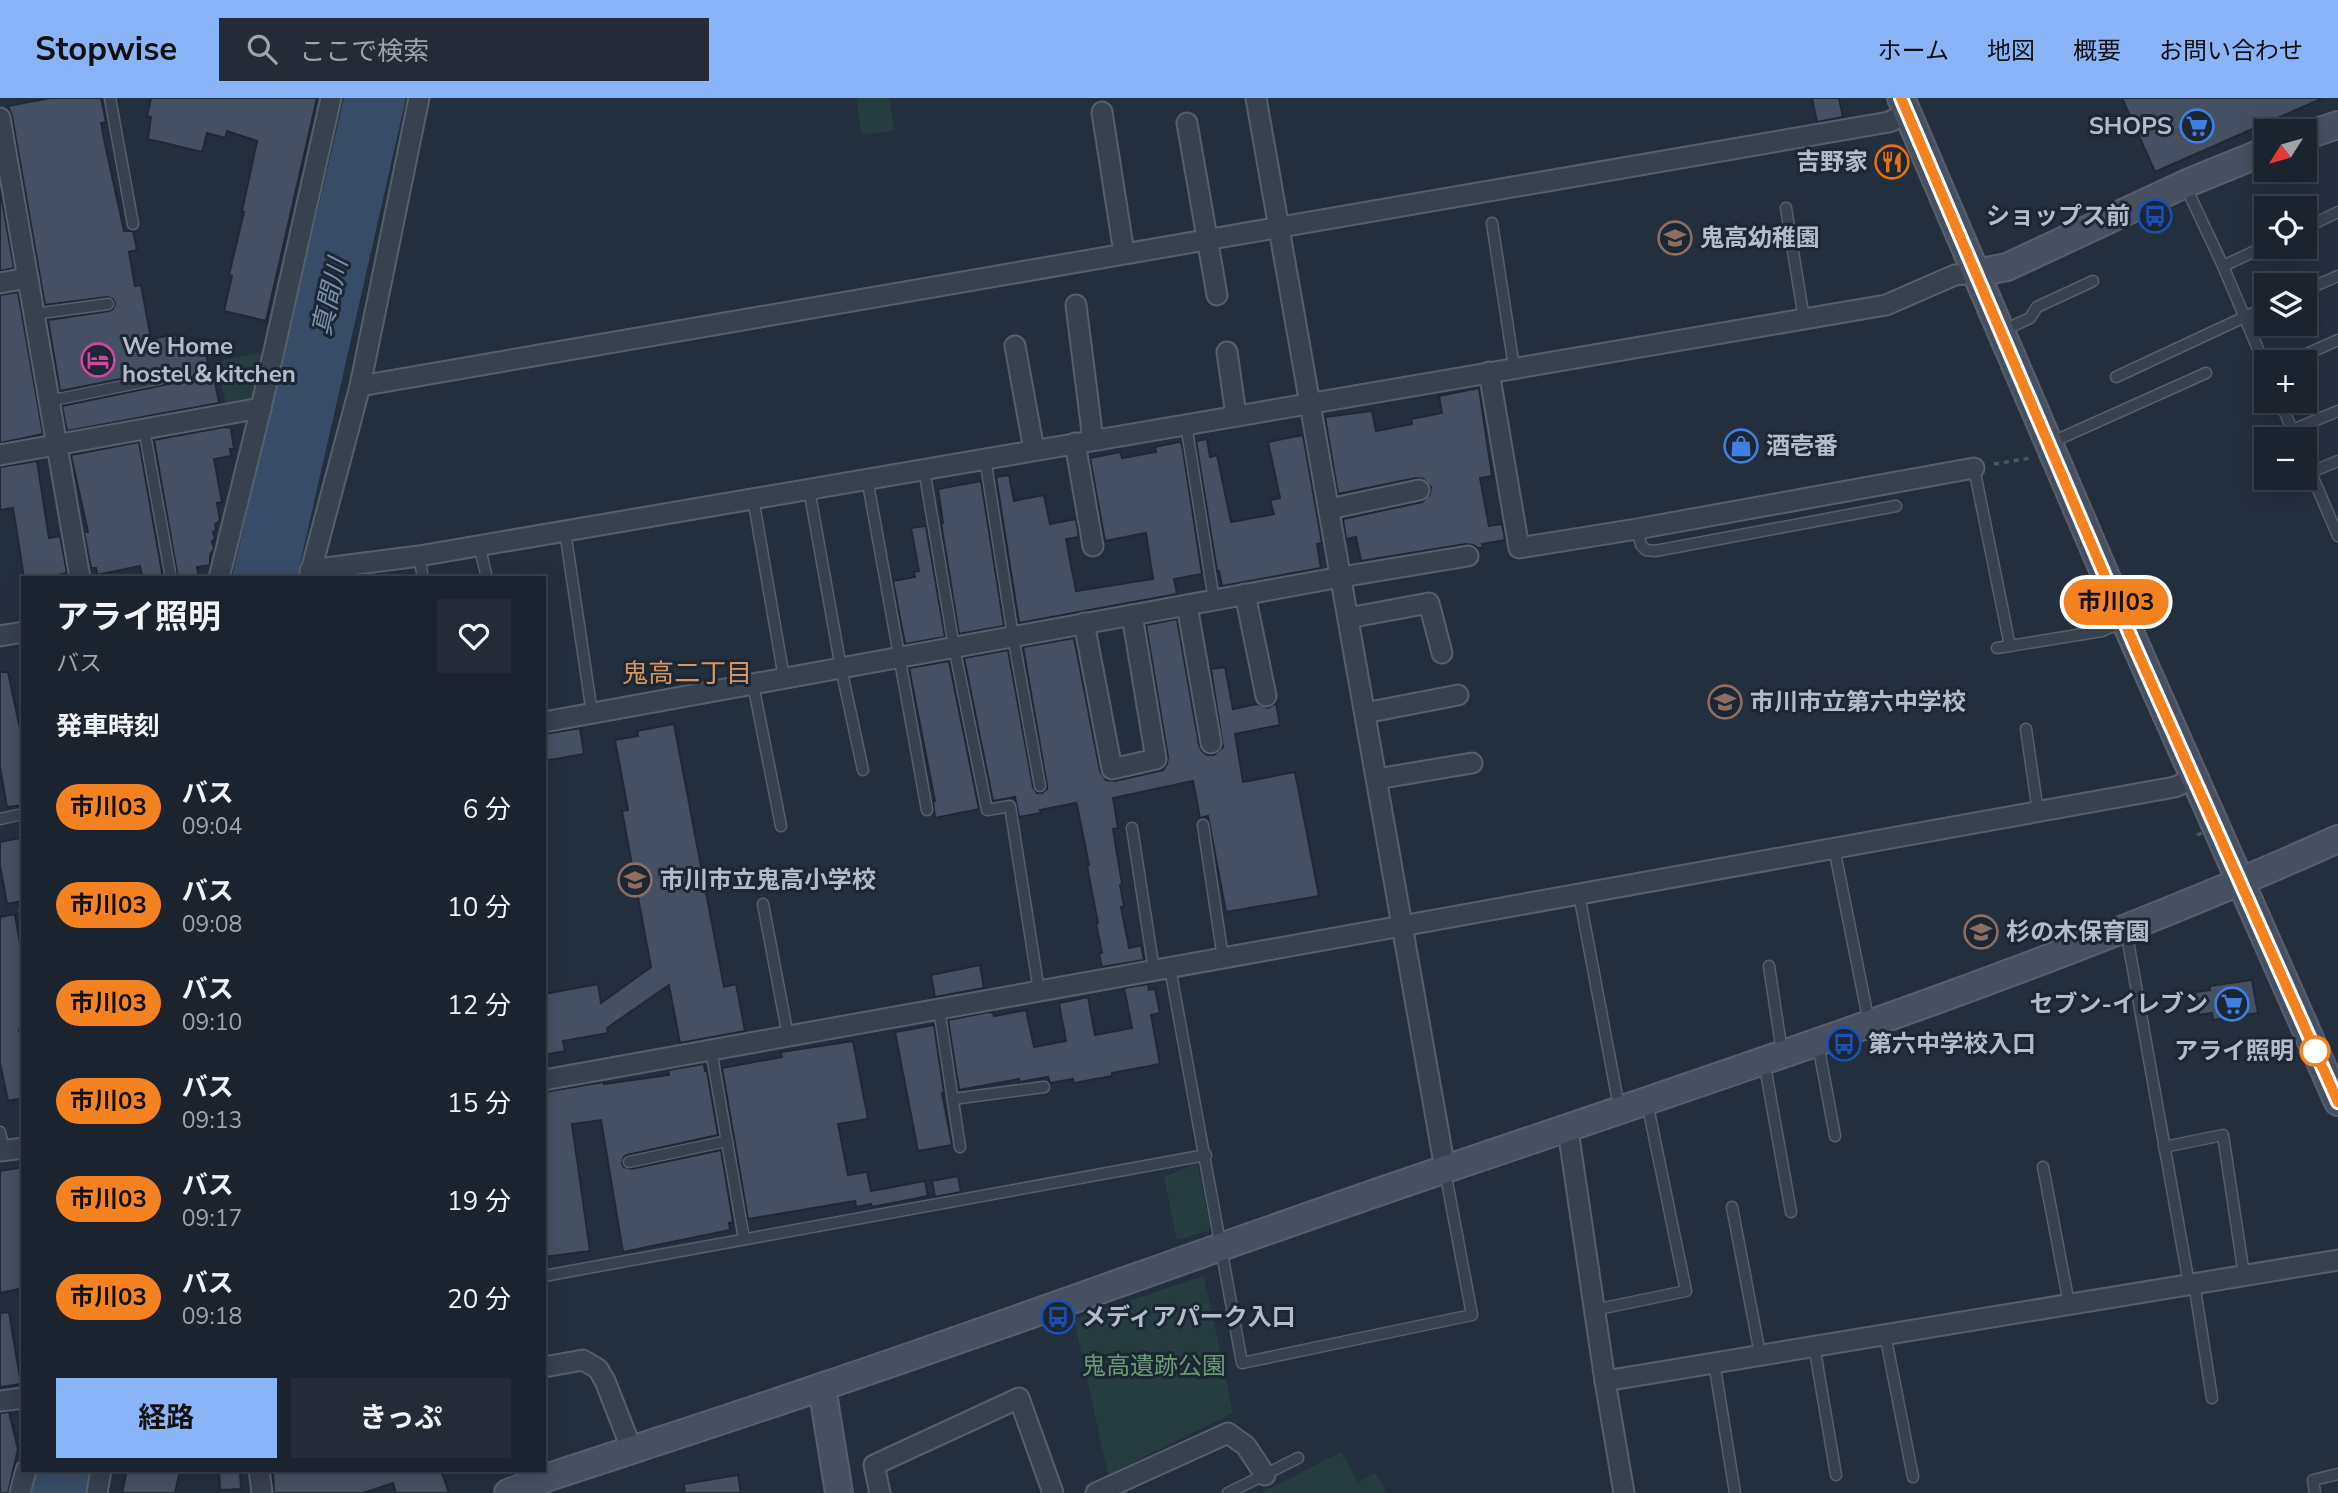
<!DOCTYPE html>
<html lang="ja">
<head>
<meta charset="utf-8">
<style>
	:root { --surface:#1b232e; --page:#242b36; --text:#f1f3f6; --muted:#a0a4aa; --line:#39404a; --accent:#8ab4f8 }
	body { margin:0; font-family:"Nunito Sans","Noto Sans JP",sans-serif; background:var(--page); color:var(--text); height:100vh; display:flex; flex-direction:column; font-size:26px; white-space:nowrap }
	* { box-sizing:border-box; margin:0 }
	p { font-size:23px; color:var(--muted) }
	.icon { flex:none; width:38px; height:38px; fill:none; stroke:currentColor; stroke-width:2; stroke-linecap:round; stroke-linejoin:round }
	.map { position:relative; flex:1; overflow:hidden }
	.sheet { position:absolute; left:21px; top:478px; width:525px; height:896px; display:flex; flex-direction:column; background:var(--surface); border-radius:0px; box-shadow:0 4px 18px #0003,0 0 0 2px var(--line) }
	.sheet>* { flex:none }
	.badge { padding:0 14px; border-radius:23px; font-size:24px; line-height:46px }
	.needle { width:46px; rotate:233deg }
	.buttons { position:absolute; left:2254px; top:21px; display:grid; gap:14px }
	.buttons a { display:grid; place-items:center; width:63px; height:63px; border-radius:0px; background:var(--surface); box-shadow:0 4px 18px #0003,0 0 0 2px var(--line); font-size:35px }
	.map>.badge { position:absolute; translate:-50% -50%; box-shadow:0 0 0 4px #fff }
	h2 { padding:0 35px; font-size:26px; line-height:63px }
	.round { display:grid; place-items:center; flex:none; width:74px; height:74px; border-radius:0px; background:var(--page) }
	.headline { display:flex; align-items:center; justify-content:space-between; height:119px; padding:0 35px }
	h1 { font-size:33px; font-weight:700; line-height:52px }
	.action { display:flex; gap:14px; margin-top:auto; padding:14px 35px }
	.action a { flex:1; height:80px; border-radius:0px; background:var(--accent); color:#111; font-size:28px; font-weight:700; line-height:80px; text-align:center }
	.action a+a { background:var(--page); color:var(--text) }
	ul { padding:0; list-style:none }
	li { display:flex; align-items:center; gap:21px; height:98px; padding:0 35px }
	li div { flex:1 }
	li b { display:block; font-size:26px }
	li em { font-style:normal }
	li .badge { min-width:77px; font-weight:700; text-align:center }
	header { display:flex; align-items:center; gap:42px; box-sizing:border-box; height:98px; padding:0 35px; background:var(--accent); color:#111 }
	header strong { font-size:33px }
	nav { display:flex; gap:38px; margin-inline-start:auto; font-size:24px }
	.search { width:490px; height:63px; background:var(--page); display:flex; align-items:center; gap:18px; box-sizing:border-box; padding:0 24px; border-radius:0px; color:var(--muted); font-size:26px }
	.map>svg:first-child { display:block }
</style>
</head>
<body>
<header>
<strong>Stopwise</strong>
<div class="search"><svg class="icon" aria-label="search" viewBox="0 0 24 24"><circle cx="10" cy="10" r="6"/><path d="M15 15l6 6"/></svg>ここで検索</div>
<nav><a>ホーム</a><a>地図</a><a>概要</a><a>お問い合わせ</a></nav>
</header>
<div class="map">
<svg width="2338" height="1395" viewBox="0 0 2338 1395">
	<rect width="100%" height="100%" fill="#242f3e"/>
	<g fill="#263c3f">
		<path d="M856,0H889L894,32L862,37Z"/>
		<path d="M267,253L257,305L227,311L217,264Z"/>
		<path d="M1197,1065L1211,1132L1177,1142L1164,1079Z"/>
		<path d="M1204,1178L1233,1315L1108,1377L1074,1221Z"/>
		<path d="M1341,1354L1358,1384L1375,1375L1387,1395H1261Z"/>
	</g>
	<g fill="#394c67">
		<path d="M344,0H406L297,479H232Z"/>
		<path d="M34,1372H93L88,1395H29Z"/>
	</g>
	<g fill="#455162" stroke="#1f2835" stroke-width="2">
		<path d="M50,0H101L106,24L101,25L105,46L124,133H133L137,152L129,154L135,188L141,187L151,241L176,236L177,245L204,241L209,273H213L219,305L67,333L62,308L173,285L177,283L179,277L177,273L171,271L60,293L48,222L109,213L113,211L115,206L113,201L107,199L45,207L12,18L8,8Z"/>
		<path d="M151,0H317L266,223L224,213L232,178L229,177L244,114L242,113L257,43L227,33L225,40L207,35L202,54L148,41L151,19L147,18Z"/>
		<path d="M1812,0H1839L1843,19L1817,24Z"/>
		<path d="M2122,0H2323L2155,74Z"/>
		<path d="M0,91L14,170L0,173Z"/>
		<path d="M18,194L43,336L0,345V197Z"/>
		<path d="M1479,290L1492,378L1480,380L1489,428L1502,426L1505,442L1482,446L1483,450H1478L1473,447L1466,446L1361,463L1356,439L1346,441L1343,421L1422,404L1430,396L1431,389L1423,381L1416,380L1338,396L1325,319L1372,313L1376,333L1412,326L1411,321L1442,315L1439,298Z"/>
		<path d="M224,329L231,330L234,351H230L231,358L214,361L222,404L217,405L220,423L215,426L216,432L213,434L215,441L212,443L214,451L210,456V467L197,469L199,480H178L154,342Z"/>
		<path d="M1303,337L1322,445L1317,446L1321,470L1222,488L1219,473H1217L1196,343L1207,341L1210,359L1217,357L1231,424L1274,416L1270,402L1280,400L1268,344Z"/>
		<path d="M139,344L163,480H142L140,468L97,477L96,470H91L84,434H88L71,357Z"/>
		<path d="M1179,344L1182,346L1202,476L1174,481L1177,496L1019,525L996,379L1009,377L1014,403L1044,397L1050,426L1076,421L1079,439L1066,441L1076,493L1153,481L1146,435L1105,443L1090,360L1120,354L1122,360L1156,354L1155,349Z"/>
		<path d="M37,363L49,440L60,438L67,475L46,480H24L13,410L0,412V369Z"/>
		<path d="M981,383L1004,528L959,536L941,425H943L938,391Z"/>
		<path d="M926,428L945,539L905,546L893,483L915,479L914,474L919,473L911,430Z"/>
		<path d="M1177,521L1199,647L1202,653L1207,657H1214L1223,649L1211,571L1225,569L1233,611L1257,606L1268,610L1276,605L1280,627L1235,636L1243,684L1295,674L1319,798L1226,814L1208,718L1200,720L1193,683L1113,700L1118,730L1113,731L1122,786L1120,787L1124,808L1121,809L1129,850L1141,847L1144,862L1102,869L1099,855H1102L1096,825H1098L1087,768L1089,767L1077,707L1076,705L1040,712L1041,715L1019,719L1015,699L993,703L964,560L1008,552L1033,689L1037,695H1042L1047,691V687L1023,549L1074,540L1100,673L1106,682L1115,683L1163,672L1167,666L1168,659L1146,527Z"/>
		<path d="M949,563L979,711L935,720L933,703H935L909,570Z"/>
		<path d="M0,574H8L23,645V707L7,709L0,669Z"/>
		<path d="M674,626L724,889L736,886L745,933L680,945L669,887L607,930L608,935L563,943L565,953L544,957V896L598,886L601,905L651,869L622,713L628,712L615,642L638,638L637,633Z"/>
		<path d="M580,630L584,656L544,663V636Z"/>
		<path d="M20,740L23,753V803L7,806L0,767V744Z"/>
		<path d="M15,816L23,864V931L19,932L23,951V1000L8,1003L0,965V819Z"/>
		<path d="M980,867L984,890L935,899L931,877Z"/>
		<path d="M2252,882L2258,915L2213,922L2212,915L2199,917L2195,894L2210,892V888Z"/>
		<path d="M1148,886L1149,892L1155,891L1160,915L1151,917L1160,966L1112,975V978L1074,985L1073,981L1050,985L1048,979L1019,984V981L959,992L948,922L989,914L993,915L994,918L1026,912L1034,949L1066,943L1059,905L1088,899L1095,937L1132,930L1124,890Z"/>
		<path d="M934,927L944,995H942L952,1047L918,1053L895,934Z"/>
		<path d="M853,943L868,1021L838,1026L848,1077L867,1074L871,1093L925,1083L928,1098L872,1109L871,1106L856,1109L855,1103L748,1121L722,970L782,959L781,954Z"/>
		<path d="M704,966L705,973H707L718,1037L627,1057L624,1059L622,1065L624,1069L631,1071L721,1052L733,1124L729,1125L730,1132L623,1154L601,1022L572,1026L590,1153L544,1159V994L604,984V986L669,977L668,972Z"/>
		<path d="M23,1069V1190L0,1195V1073Z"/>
		<path d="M958,1078L961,1094L935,1099L932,1083Z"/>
		<path d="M9,1214L21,1286L0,1289V1215Z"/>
		<path d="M9,1314L18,1351L8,1395H0V1315Z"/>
		<path d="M127,1372H180L175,1395H122Z"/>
		<path d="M219,1372H240L241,1391L220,1392Z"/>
		<path d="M273,1372H441L449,1395H396L393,1385L363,1395H274Z"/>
		<path d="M738,1377L741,1395H685L684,1386Z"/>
	</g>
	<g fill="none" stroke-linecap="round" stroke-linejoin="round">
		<defs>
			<g id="lane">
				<path d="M110,0L133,126"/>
				<path d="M2185,87L2223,168L2266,270"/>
				<path d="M1786,110L1804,221"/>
				<path d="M1492,125L1514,269"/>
				<path d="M2305,130L2338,114"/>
				<path d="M2223,168L2266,148"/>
				<path d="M2305,192L2338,178"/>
				<path d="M34,216L108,206"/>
				<path d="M2002,233L2030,220L2037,209L2093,183"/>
				<path d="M2289,264L2338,242"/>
				<path d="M2116,279L2266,209"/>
				<path d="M49,303L172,278"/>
				<path d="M2280,303L2296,341"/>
				<path d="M1186,326L1214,502"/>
				<path d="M144,331L171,480"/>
				<path d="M2292,332L2338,313"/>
				<path d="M2050,345L2206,275"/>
				<path d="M985,360L1013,538L1040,688"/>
				<path d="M2305,361L2338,438"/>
				<path d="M1974,370L2010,548"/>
				<path d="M924,371L954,549L987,712L1010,708L1039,893"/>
				<path d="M2311,374L2338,363"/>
				<path d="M867,380L927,712"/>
				<path d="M809,391L841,570L863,672"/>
				<path d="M753,400L784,580"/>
				<path d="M1637,431L1641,447L1646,452L1655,453L1896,408"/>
				<path d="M565,433L592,615"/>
				<path d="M479,447L487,480"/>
				<path d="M419,458L423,480"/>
				<path d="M1997,550L2102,533L2122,524"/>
				<path d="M753,586L781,728"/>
				<path d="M2026,631L2038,714"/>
				<path d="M0,721L23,716"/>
				<path d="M1203,727L1223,860"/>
				<path d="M1132,730L1154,872"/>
				<path d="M1834,750L1869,925"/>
				<path d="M1579,796L1619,1009"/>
				<path d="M763,806L788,938"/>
				<path d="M2126,832L2189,1186"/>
				<path d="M1769,868L1782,954"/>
				<path d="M1170,870C1195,1001 1217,1133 1242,1265L1472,1217L1445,1073"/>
				<path d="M939,911L960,1049"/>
				<path d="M1818,946L1835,1038"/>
				<path d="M711,952L744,1141"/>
				<path d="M1764,963L1791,1114"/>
				<path d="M953,1001L1044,989"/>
				<path d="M0,1034L4,1053"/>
				<path d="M2164,1049L2223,1037L2244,1177"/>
				<path d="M629,1064L727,1043"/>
				<path d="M2043,1069L2069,1206"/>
				<path d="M1732,1109L1760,1256"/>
				<path d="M544,1178L1206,1057"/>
				<path d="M2194,1185L2212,1300"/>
				<path d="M1594,1212L1686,1193L1647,1004"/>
				<path d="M1885,1236L1913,1379"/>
				<path d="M1814,1247L1836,1377"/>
				<path d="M1714,1264L1735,1395"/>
				<path d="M1228,1395L1298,1360"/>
				<path d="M2315,1395L2313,1382L2338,1376"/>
			</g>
			<g id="street">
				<path d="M1256,0L1445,1071"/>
				<path d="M1102,14L1124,155"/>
				<path d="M0,20L80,480"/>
				<path d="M1187,25L1217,197"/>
				<path d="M0,185L28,180"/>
				<path d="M1076,207L1093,342"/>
				<path d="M1015,248L1034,352"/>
				<path d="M1227,254L1236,317"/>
				<path d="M1489,274L1519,450L1637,431L1974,370"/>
				<path d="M360,288L1889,24L1908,15"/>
				<path d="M1075,345L1093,448"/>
				<path d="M0,357L261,310"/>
				<path d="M1329,411L1419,392"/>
				<path d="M310,472L419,458L1886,207L1955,177L1977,175"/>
				<path d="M219,480L261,310L331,0"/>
				<path d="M309,480L360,288L419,0"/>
				<path d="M1245,496L1266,598"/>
				<path d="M1187,507L1211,645"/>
				<path d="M1348,520L1429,505L1442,555"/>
				<path d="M1084,525L1112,671L1156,661L1132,517"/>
				<path d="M0,538L23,534"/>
				<path d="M1365,615L1458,597"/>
				<path d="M544,624L1341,479L1468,458"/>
				<path d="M1377,681L1472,665"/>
				<path d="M544,982L2175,689L2194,680"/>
				<path d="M1568,1032L1605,1283L1624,1395"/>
				<path d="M0,1053L23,1050"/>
				<path d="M544,1269L583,1262L598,1271L605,1283L632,1352"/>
				<path d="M1605,1283L2338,1162"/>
				<path d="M0,1303L23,1300"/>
				<path d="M259,1372L262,1395"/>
				<path d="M20,1395L26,1372"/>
				<path d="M97,1395L101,1372"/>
				<path d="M880,1395L874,1367L1019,1300L1053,1395"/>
				<path d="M1096,1395L1228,1335L1246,1348L1265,1377"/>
			</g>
			<g id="secondary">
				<path d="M1901,0L2125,523L2338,1004"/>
				<path d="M2305,38L2338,27"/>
				<path d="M1977,175L2007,169L2185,86L2266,53"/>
				<path d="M822,1289L839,1395"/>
				<path d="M508,1395L549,1379C640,1349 731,1320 821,1289C1029,1219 1235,1142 1443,1072C1744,970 2048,871 2338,741"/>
			</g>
		</defs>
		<use href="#lane" stroke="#565f6c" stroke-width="13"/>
		<use href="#street" stroke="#565f6c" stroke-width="23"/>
		<use href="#secondary" stroke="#565f6c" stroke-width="30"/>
		<g stroke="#44595c" stroke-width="3.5" stroke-dasharray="5 5" stroke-linecap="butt">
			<path d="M1994,366L2031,360"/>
			<path d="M23,812L20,813L23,825"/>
		</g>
		<use href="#lane" stroke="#38414e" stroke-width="10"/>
		<use href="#street" stroke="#38414e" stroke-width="19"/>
		<use href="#secondary" stroke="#465061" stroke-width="26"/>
		<path stroke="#44595c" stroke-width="3.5" stroke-dasharray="5 5" stroke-linecap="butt" d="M2197,737L2234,721"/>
	</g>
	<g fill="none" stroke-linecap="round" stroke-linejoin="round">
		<defs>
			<path id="line" d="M1901,0L2134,546L2338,1004"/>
		</defs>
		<use href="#line" stroke="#fff" stroke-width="16"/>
		<use href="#line" stroke="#f58220" stroke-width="10"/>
	</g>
	<defs>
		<symbol id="supermarket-ring" viewBox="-11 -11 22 22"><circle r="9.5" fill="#1d2633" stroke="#3f7fe0" stroke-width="1.5"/><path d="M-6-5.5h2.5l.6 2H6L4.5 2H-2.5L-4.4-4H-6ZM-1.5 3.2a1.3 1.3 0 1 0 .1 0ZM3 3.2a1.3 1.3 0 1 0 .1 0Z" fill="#3f7fe0"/></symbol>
		<symbol id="restaurant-ring" viewBox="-11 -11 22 22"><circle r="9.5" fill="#1d2633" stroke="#e8710a" stroke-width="1.5"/><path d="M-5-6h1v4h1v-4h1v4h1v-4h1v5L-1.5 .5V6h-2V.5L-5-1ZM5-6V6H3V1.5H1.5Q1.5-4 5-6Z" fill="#e8710a"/></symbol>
		<symbol id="bus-ring" viewBox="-11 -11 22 22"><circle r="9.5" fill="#1d2633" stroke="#1a4fb4" stroke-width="1.5"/><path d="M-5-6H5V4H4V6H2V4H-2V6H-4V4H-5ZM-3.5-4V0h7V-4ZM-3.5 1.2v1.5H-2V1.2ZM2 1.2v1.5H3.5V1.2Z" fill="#1a4fb4"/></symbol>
		<symbol id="school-ring" viewBox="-11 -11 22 22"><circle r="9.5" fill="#1d2633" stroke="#8d6e63" stroke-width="1.5"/><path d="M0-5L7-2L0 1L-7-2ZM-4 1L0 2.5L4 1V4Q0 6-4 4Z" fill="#8d6e63"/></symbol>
		<symbol id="hotel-ring" viewBox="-11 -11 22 22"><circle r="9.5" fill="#1d2633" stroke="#d1479c" stroke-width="1.5"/><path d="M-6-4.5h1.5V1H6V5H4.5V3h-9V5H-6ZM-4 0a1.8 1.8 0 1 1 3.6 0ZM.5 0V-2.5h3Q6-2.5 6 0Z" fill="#d1479c"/></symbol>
		<symbol id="shop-ring" viewBox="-11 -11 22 22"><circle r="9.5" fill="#1d2633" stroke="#3f7fe0" stroke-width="1.5"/><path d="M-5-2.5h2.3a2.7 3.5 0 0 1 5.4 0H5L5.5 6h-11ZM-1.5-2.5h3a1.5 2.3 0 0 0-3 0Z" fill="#3f7fe0"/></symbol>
	</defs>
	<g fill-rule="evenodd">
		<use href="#supermarket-ring" x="2178" y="9" width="38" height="38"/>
		<use href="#restaurant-ring" x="1873" y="45" width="38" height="38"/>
		<use href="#bus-ring" x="2136" y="99" width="38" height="38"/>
		<use href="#school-ring" x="1656" y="121" width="38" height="38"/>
		<use href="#hotel-ring" x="79" y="243" width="38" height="38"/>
		<use href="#shop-ring" x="1722" y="329" width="38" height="38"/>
		<use href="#school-ring" x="1706" y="585" width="38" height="38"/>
		<use href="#school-ring" x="616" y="763" width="38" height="38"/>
		<use href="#school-ring" x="1962" y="815" width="38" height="38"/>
		<use href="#supermarket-ring" x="2213" y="887" width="38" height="38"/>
		<use href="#bus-ring" x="1825" y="927" width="38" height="38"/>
		<use href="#bus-ring" x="1039" y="1200" width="38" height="38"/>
	</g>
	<circle fill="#fff" stroke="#f58220" stroke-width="3.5" cx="2315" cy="953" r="14"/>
	<g text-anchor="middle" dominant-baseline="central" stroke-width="6" stroke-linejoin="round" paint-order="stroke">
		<g font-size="24" font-weight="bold" fill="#b4bcc9" stroke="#1d2633" text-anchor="start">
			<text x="2172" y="28" text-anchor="end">SHOPS</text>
			<text x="1868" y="64" text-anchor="end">吉野家</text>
			<text x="2130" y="118" text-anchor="end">ショップス前</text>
			<text x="1700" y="140">鬼高幼稚園</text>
			<text x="122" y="248">We Home<tspan x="122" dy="28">hostel＆kitchen</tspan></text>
			<text x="1766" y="348">酒壱番</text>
			<text x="1750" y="604">市川市立第六中学校</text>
			<text x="660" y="782">市川市立鬼高小学校</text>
			<text x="2006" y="834">杉の木保育園</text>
			<text x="2208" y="906" text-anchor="end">セブン-イレブン</text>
			<text x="1868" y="946">第六中学校入口</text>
			<text x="1082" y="1219">メディアパーク入口</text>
		</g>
		<g font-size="24" font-weight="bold" fill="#b4bcc9" stroke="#1d2633" text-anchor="end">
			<text x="2294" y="953">アライ照明</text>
		</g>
		<g font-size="24" fill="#6b9a76" stroke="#1d2633">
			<text x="1154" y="1268">鬼高遺跡公園</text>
		</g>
		<g font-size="26" font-style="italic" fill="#7c92b1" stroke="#1d2633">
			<text transform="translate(330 199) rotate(-77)">真間川</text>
		</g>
		<g font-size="26" fill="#d59563" stroke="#1d2633">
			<text x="687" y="575">鬼高二丁目</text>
		</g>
	</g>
</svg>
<div class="buttons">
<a><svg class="needle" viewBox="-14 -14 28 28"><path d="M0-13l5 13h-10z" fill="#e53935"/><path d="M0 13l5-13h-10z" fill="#a0a4aa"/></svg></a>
<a><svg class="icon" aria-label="locate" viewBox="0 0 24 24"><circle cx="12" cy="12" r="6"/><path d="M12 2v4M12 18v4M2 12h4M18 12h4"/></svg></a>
<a><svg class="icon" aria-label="layers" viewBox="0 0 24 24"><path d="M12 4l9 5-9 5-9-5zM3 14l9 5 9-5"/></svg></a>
<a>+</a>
<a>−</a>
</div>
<b class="badge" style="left:2116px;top:504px;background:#f58220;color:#111">市川03</b>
<section class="sheet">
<div class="headline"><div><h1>アライ照明</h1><p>バス</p></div><a class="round"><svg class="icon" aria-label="heart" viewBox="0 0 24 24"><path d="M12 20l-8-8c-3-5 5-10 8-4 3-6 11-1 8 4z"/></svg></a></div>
<h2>発車時刻</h2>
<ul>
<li><span class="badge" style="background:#f58220;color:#111">市川03</span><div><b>バス</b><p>09:04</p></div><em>6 分</em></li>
<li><span class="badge" style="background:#f58220;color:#111">市川03</span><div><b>バス</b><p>09:08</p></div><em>10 分</em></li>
<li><span class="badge" style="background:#f58220;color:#111">市川03</span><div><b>バス</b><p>09:10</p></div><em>12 分</em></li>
<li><span class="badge" style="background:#f58220;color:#111">市川03</span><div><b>バス</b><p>09:13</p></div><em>15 分</em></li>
<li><span class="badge" style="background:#f58220;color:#111">市川03</span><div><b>バス</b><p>09:17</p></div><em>19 分</em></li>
<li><span class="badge" style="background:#f58220;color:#111">市川03</span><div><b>バス</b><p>09:18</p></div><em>20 分</em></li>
</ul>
<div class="action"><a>経路</a><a>きっぷ</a></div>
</section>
</div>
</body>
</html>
